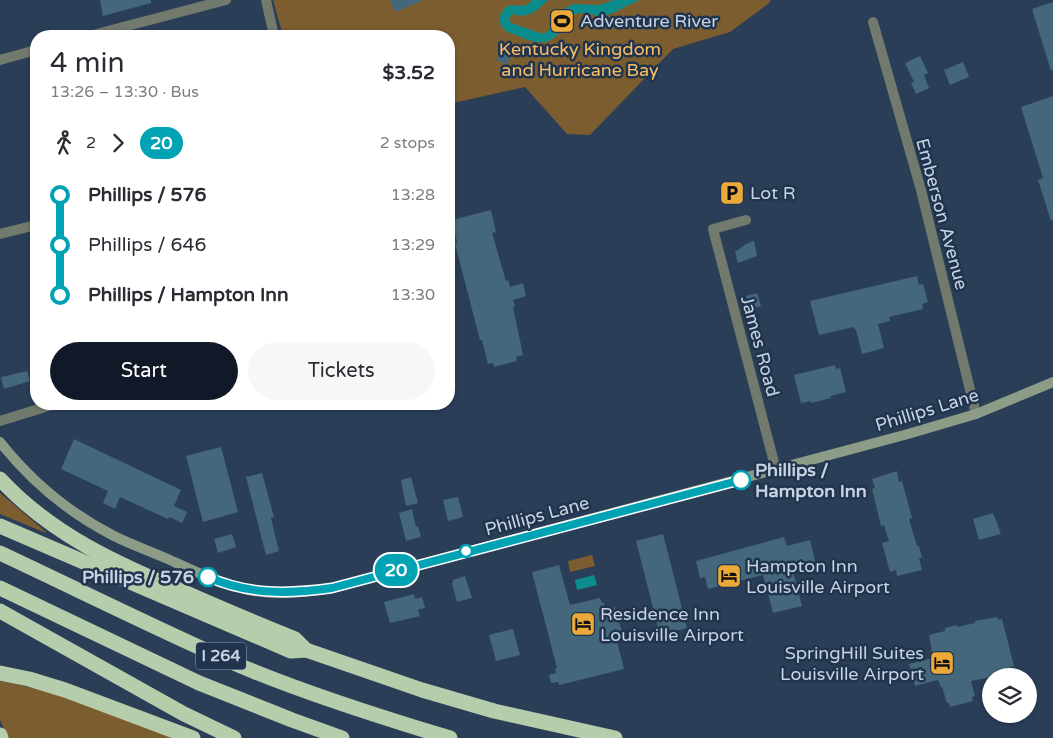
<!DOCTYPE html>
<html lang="en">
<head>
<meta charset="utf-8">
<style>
	:root { --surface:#fff; --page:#f7f7f7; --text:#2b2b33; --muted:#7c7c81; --accent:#111827 }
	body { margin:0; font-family:"Varela Round",sans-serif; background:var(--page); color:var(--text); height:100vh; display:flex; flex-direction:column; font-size:19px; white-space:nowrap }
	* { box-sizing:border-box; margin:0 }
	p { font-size:16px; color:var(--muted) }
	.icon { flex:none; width:28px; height:28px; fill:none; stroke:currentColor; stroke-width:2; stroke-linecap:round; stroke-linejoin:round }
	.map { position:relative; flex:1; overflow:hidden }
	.side { position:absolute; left:30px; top:30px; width:425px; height:380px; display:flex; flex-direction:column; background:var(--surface); border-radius:20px; box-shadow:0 1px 4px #0004 }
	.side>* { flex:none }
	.badge { padding:0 10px; border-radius:16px; font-size:18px; line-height:32px }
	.buttons { position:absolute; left:982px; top:668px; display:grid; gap:10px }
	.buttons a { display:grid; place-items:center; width:55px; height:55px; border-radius:50%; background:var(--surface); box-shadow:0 1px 4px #0004; font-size:25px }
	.map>.badge { position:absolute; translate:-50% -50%; box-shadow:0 0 0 2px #fff }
	.legs { display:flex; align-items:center; gap:8px; height:55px; padding:0 20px; font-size:16px }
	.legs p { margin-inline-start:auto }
	.headline { display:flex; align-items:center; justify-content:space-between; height:85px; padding:0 20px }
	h1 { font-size:28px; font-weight:600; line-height:38px }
	.cta { display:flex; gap:10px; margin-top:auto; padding:10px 20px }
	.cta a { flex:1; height:58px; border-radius:30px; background:var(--accent); color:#fff; font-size:20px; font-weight:600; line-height:58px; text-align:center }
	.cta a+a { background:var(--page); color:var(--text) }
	ul { padding:0 20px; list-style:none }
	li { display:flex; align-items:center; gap:18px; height:50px; font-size:19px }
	li i { display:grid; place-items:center; width:8px; height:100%; margin:0 6px; background:currentColor }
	li i::after { content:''; width:12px; height:12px; margin:-6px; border:4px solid; border-radius:50%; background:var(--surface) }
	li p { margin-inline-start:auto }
	li:first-child i { background:linear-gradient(#0000 50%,currentColor 0) }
	li:last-child i { background:linear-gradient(currentColor 50%,#0000 0) }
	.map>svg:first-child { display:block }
</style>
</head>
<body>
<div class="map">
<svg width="1053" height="738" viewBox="0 0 1053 738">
	<rect width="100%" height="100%" fill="#2b3e58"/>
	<g fill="#7c5d2f">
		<path d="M273,0H771L768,4L730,32L673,49L590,135L567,134L525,87L449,104V36H283Z"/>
		<path d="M0,493L46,532V533L0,514Z"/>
		<path d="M592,555L595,566L570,572L568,561Z"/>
		<path d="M0,681C60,691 118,717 175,738H8L0,720Z"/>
	</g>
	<g fill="#0b8d8e">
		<path d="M532,0H548C537,11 528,19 512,14L509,19L511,23L543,34L548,31L564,9L573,4L599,5L614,0H640C627,4 615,15 601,16C593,16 582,10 574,15C569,18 566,24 562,29C546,52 530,40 508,32C497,25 497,15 507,6C516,4 526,9 532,0Z"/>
		<path d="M594,575L597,585L577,590L575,580Z"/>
	</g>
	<g fill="#44677b">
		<path d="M100,0H151V3L103,16Z"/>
		<path d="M390,0H424L395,12Z"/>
		<path d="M1053,2V70L1051,71L1032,9Z"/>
		<path d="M500,51L511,56L507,65L497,60Z"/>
		<path d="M920,56L928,73L924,75L929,88L916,94L911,83L914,82L905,63Z"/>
		<path d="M963,62L969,77L950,85L944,70Z"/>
		<path d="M1053,96V220L1051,221L1038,180L1043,178L1021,107Z"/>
		<path d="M491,210L496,232L492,233L506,281L508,280L510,287L523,283L526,296L513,300L515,306L513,307L523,355L516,357L517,361L494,367L493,363L488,364L482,340H480L455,244L457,243L452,220Z"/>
		<path d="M754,241L757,256L738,263L735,252L746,244Z"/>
		<path d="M917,276L919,285L923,284L928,302L922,304L923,309L889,317L890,321L878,324L884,348L862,354L856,330H855L854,327L819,335L810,301Z"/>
		<path d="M757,293L761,306L750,309L746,296Z"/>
		<path d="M835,365L836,369L840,368L846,392L830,396L831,398L811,403V401L801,403L794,375Z"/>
		<path d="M27,371L30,381L4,389L1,377Z"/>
		<path d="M74,439L181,490L174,506L187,512L182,523L169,517L168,519L120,497L115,509L103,503L108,491L61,469Z"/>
		<path d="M221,447L238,512L203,522L186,456Z"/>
		<path d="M897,471L899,482L902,481L912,518L909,519L917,546H919L922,558H919L922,570L897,576L896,570L890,572L882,543L889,541L884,525L881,526L872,489L875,488L872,479Z"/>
		<path d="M262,473L274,517L271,518L279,551L266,555L246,477Z"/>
		<path d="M411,477L418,503L406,506L401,480Z"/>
		<path d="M458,497L463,517L448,521L443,500Z"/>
		<path d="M412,509L416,527L418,526L421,537L406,541L399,513Z"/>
		<path d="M993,513L1001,534L979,540L973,519Z"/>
		<path d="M232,534L236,547L218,553L214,539Z"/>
		<path d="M663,534L687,628L660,635L636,541Z"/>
		<path d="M784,537L787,546L810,540L815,561L792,567L802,606L773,613L763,575L708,589L705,577L700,578L696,561Z"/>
		<path d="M559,565L570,605L600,598L602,603H604L606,610L615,607L622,632L615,634L624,669L559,685L558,682L551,683L549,675L556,673L555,669L557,668L532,572Z"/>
		<path d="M465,576L472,598L457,602L452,583H453V580Z"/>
		<path d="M414,594L415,599L422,597L425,608L418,610L420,616L390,623L384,602Z"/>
		<path d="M997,617L998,620L1002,619L1014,666L1010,667L1011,670L990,675L991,677L971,681L975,696L972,697L973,701L950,707L949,703H947L942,687H941L938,680L915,686L909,664L933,658L929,635L945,631V628L957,625L958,627L975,623V621Z"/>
		<path d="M513,629L520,655L496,661L489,635Z"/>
	</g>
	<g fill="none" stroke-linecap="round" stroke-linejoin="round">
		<g stroke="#717a6d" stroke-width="10">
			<path d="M266,0L274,36"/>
			<path d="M873,22L921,190L976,414"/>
			<path d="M89,36L226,0"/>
			<path d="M0,60L36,50"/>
			<path d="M746,220L713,229L776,470"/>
			<path d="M0,234L36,225"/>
			<path d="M0,421L55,404"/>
		</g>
		<path stroke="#8d9c87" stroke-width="10" d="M0,442C31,481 69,513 114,536C132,545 152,552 170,560C196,572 221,584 249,590C276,596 305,592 332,588L908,434L976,414L1053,382"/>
		<g stroke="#b6cdac" stroke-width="15">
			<path d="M0,479C52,535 117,564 186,593C222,609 258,624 295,639L306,650"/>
			<path d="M0,526L291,651L306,650L422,690L494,711L615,738"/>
			<path d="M0,553C81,591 161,631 243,667C310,695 380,717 450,738"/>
			<path d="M0,588L199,683L292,720L342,738"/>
			<path d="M0,611L184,714L234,738"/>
			<path d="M0,673L29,679L65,690L193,738"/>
			<path d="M0,735L1,738"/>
		</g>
	</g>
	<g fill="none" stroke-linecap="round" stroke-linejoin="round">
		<defs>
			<path id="line-1" d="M208,577C249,595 289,594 332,588L741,480"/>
		</defs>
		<use href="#line-1" stroke="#fff" stroke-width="11"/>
		<use href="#line-1" stroke="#00a3b4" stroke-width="8"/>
	</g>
	<defs>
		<symbol id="stadium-square" viewBox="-11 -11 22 22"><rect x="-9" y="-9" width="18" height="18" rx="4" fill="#eba93a" stroke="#21344d"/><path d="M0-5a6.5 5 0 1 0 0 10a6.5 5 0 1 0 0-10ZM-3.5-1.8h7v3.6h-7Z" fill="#111"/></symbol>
		<symbol id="parking-square" viewBox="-11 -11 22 22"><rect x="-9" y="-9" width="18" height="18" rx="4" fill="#eba93a" stroke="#21344d"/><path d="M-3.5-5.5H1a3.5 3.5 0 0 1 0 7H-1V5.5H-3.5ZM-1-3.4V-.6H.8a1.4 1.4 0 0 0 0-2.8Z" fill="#111"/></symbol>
		<symbol id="hotel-square" viewBox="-11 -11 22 22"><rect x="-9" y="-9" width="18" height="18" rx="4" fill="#eba93a" stroke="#21344d"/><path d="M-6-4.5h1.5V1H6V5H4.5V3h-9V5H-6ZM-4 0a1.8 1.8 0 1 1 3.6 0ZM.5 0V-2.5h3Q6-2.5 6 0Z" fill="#111"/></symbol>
	</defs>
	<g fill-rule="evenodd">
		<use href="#stadium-square" x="548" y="7" width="28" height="28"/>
		<use href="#parking-square" x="718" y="179" width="28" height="28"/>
		<use href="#hotel-square" x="715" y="562" width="28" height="28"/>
		<use href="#hotel-square" x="569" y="610" width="28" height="28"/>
		<use href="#hotel-square" x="928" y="649" width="28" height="28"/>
	</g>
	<g fill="#fff" stroke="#00a3b4" stroke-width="2.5">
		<circle cx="741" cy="480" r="9"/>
		<circle cx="466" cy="551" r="6"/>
		<circle cx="208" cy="577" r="9"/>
	</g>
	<g text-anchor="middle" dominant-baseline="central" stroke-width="5" stroke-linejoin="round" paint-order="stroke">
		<rect fill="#21344d" stroke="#95a3b6" stroke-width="1" x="196" y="642.5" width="50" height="27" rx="4"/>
		<g font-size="16" font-weight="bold" fill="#c7d3e3">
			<text x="221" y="656">I 264</text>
		</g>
		<g font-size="18" fill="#c7d3e3" stroke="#21344d" text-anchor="start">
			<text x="580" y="21">Adventure River</text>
			<text x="750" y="193">Lot R</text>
			<text x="746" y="566">Hampton Inn<tspan x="746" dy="21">Louisville Airport</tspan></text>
			<text x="600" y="614">Residence Inn<tspan x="600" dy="21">Louisville Airport</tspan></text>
			<text x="924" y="653" text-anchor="end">SpringHill Suites<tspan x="924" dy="21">Louisville Airport</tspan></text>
		</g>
		<g font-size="18" fill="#f9bd63" stroke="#21344d">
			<text x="580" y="49">Kentucky Kingdom<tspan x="580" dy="21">and Hurricane Bay</tspan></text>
		</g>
		<g font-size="18" fill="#c7d3e3" stroke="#21344d">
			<text transform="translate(942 214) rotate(75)">Emberson Avenue</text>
			<text transform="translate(760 346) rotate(75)">James Road</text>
			<text transform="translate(927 410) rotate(-17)">Phillips Lane</text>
			<text transform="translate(537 516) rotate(-15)">Phillips Lane</text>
		</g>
		<g font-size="18" font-weight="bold" fill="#c7d3e3" stroke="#21344d" text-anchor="start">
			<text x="755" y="470">Phillips /<tspan x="755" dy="21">Hampton Inn</tspan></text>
			<text x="194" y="577" text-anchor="end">Phillips / 576</text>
		</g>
	</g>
</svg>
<div class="buttons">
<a><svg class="icon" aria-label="layers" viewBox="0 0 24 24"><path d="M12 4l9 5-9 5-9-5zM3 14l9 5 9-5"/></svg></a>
</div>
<b class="badge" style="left:396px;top:570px;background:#00a3b4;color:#fff">20</b>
<section class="side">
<div class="headline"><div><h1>4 min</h1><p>13:26 – 13:30 · Bus</p></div><b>$3.52</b></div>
<div class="legs"><svg class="icon" aria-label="walk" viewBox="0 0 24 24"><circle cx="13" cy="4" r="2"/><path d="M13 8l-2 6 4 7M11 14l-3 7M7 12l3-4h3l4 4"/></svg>2<svg class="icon" aria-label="forward" viewBox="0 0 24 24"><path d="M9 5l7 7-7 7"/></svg><b class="badge" style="background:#00a3b4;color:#fff">20</b><p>2 stops</p></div>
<ul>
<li><i style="color:#00a3b4"></i><b>Phillips / 576</b><p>13:28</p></li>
<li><i style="color:#00a3b4"></i><span>Phillips / 646</span><p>13:29</p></li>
<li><i style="color:#00a3b4"></i><b>Phillips / Hampton Inn</b><p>13:30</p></li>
</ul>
<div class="cta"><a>Start</a><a>Tickets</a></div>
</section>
</div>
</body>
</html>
